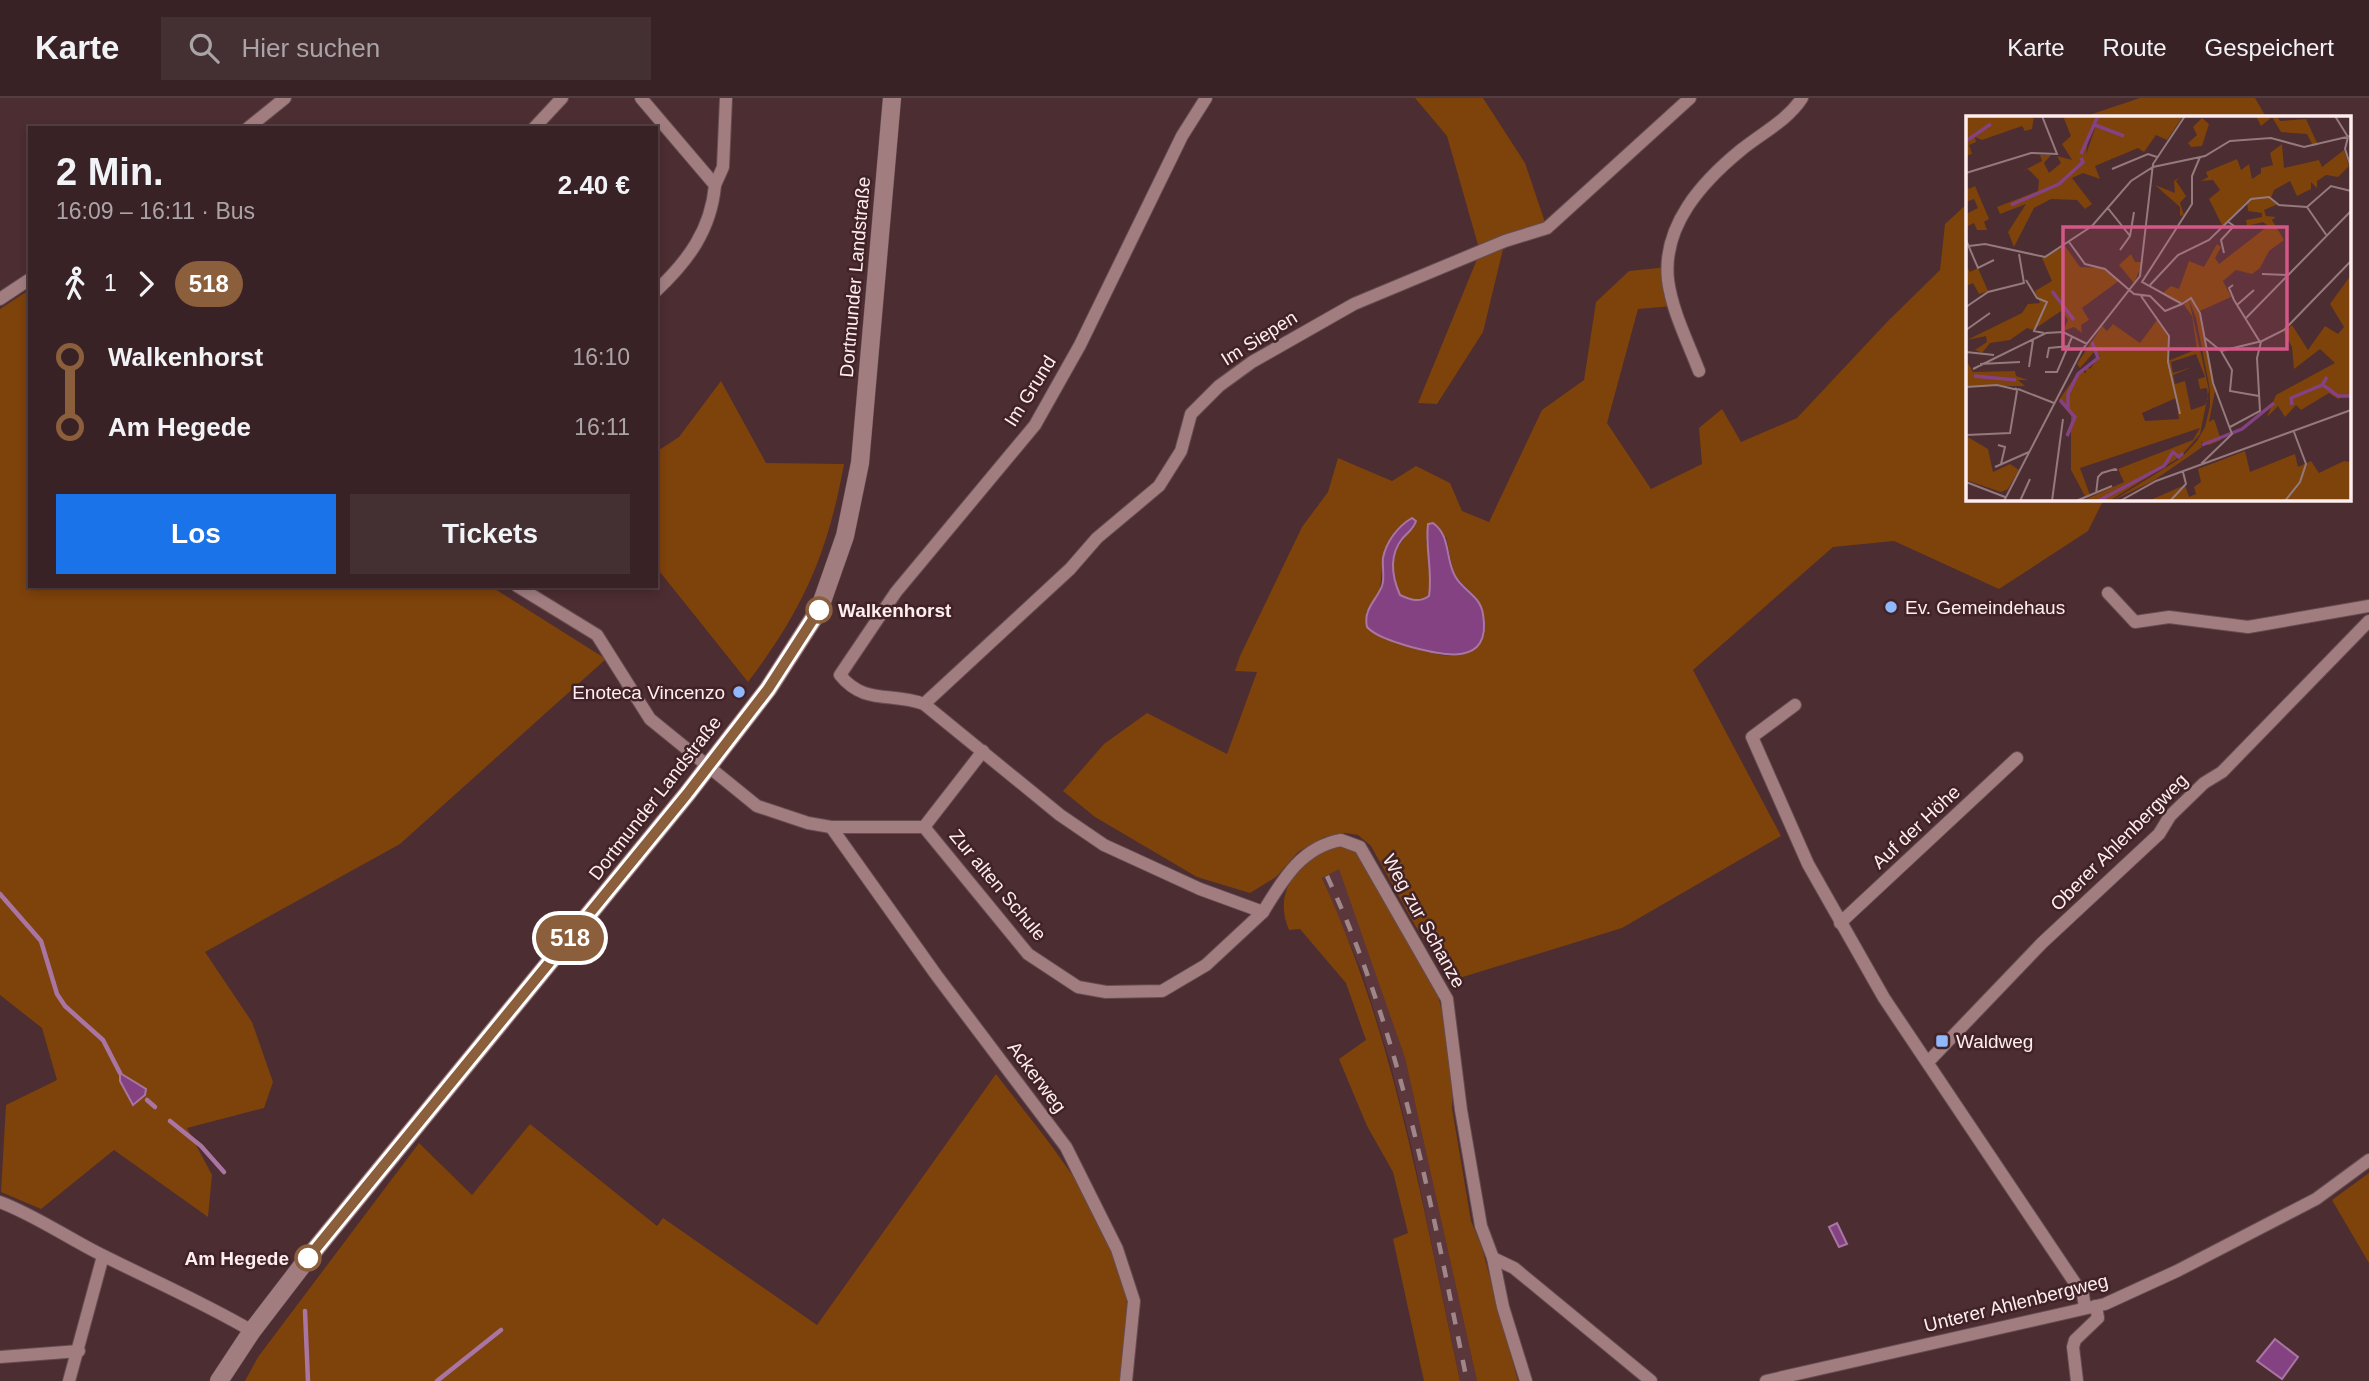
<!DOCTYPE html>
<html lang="de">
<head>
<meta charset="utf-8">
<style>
	:root { --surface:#392225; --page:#442f32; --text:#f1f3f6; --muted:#aba4a7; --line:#533f42; --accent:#1a73e8 }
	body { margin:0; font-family:Arial,sans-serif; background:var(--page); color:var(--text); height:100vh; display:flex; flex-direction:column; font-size:26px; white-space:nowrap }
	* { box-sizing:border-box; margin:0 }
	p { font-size:23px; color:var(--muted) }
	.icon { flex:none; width:38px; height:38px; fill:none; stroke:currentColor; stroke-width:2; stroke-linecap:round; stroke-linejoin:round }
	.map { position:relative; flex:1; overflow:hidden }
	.details { position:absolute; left:28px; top:28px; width:630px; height:462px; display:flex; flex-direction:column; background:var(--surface); border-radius:0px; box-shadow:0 4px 10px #0003,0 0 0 2px var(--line) }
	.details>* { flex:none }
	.badge { padding:0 14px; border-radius:23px; font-size:24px; line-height:46px }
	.map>.badge { position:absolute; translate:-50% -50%; box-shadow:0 0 0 4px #fff }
	.legs { display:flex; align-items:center; gap:10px; height:77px; padding:0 28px; font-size:23px }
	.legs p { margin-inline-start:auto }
	.overview { display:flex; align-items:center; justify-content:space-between; height:119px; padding:0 28px }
	h1 { font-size:38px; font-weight:800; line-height:52px }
	.action { display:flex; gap:14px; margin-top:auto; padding:14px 28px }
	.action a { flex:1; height:80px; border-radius:0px; background:var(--accent); color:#fff; font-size:28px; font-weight:800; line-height:80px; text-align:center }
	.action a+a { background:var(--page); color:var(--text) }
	ul { padding:0 28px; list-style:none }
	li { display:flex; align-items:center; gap:24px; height:70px; font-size:26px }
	li i { display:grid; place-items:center; width:10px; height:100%; margin:0 9px; background:currentColor }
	li i::after { content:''; width:18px; height:18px; margin:-9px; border:5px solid; border-radius:50%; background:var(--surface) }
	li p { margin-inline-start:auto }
	li:first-child i { background:linear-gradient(#0000 50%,currentColor 0) }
	li:last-child i { background:linear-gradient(currentColor 50%,#0000 0) }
	header { display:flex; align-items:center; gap:42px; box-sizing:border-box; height:98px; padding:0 35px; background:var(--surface); border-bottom:2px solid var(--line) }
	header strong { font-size:33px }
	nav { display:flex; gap:38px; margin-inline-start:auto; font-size:24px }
	.search { width:490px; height:63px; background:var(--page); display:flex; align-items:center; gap:18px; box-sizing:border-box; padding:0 24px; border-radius:0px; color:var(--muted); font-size:26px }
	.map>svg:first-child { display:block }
</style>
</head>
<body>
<header>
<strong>Karte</strong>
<div class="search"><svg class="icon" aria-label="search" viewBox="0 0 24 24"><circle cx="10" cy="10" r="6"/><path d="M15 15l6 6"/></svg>Hier suchen</div>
<nav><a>Karte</a><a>Route</a><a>Gespeichert</a></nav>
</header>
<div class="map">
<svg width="2369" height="1283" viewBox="0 0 2369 1283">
	<rect width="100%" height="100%" fill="#4c2d31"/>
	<path fill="#5b363b" d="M1340,770L1405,960L1477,1283H1460L1412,1051L1390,964L1362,874L1322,779Z"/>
	<g fill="#7e420b" fill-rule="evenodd">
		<path d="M1415,0H1483L1525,65L1547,130L1505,143L1483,234L1437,306L1418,305L1480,154L1447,38Z"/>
		<path d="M2140,0H2255L2266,19H2083Z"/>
		<path d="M1968,105V401H2104L2088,433L1999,491L1894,443L1833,449L1693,572L1781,738L1622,830L1453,882L1416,829L1371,748L1358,737L1345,735L1324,739L1298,754L1276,779L1250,795L1197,779L1095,719L1063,693L1104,646L1147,615L1227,656L1257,574L1235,573L1240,558L1302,429L1328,394L1338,360L1392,383L1416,368L1450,385L1462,413L1489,424L1542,312L1584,282L1596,204L1629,173L1668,169L1674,208L1638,211L1607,325L1651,391L1702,366L1699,330L1722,311L1741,344L1797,320L1888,223L1940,172L1945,126ZM1412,421L1414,430C1392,449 1388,471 1400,497C1411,502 1419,505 1429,498L1430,459L1426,443L1446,439L1454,477L1479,503L1476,550C1443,570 1411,544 1377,537L1366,514L1380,492L1383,461L1397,433Z"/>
		<path d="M26,194L30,199V488H490L606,561L400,746L205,854L252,924L273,984L264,1010L187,1030L212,1077L208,1119L114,1052L41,1111L1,1094L6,1007L57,982L42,930L0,897V211Z"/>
		<path d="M721,283L766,365L844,366C828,455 803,512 748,584L656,469V354L679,339Z"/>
		<path d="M1334,748H1347L1356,753L1435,887C1446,925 1455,971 1452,1010L1471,1123L1482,1150L1518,1283H1477L1405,960L1339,771L1322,780C1396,940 1423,1112 1460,1283H1424L1393,1141L1408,1135L1393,1074L1367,1028L1339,961L1366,942L1346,885L1300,831L1289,832C1272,793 1299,763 1334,748Z"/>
		<path d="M996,976C1042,1037 1116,1119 1126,1197C1130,1225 1124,1255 1121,1283H245L258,1259L419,1045L472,1097L530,1026L657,1128L663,1120L817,1227Z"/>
		<path d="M2369,1075V1165L2332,1102Z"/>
	</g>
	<g fill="#844283" stroke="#a976a3" stroke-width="2">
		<path d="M1412,420L1416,423C1413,432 1408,434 1402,441C1389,458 1392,479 1400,497C1411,502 1419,505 1429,498C1433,474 1425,450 1428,426L1433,425C1451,438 1445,460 1455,478C1463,493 1480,497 1483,516C1492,570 1442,557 1411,549C1398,545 1376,539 1367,529C1363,511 1376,503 1382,488C1385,479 1382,469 1383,460C1386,444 1398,428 1412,420Z"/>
		<path d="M120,975L146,991L145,997L133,1007L120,983Z"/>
		<path d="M1837,1125L1847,1146L1839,1149L1829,1129Z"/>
		<path d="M2275,1241L2298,1259L2282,1281L2257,1263Z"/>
	</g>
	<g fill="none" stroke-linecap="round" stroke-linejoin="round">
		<g stroke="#a976a3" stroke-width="4.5">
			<path d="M0,796L41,843L57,896L65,908L103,942L120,975"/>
			<path d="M147,1002L155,1009"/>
			<path d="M170,1023L201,1048L224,1074"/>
			<path d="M305,1213L308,1283"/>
			<path d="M437,1283L501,1232"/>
		</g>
		<defs>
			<g id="street">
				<path d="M641,0L715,87C711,132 688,163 656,193"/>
				<path d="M1206,0L1182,38L1080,247L1035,327L896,494L840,577C864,607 891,594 924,606L1060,717L1104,747L1200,791L1263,814C1282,783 1301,749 1341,742L1360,749L1447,901L1461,1012L1481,1128L1493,1160L1503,1209L1526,1283"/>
				<path d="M248,30L285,0"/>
				<path d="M534,30L562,0"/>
				<path d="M715,87L723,69L726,0"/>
				<path d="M0,201L30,181"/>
				<path d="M1699,273C1688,244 1672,213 1668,182C1662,127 1703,83 1741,52C1762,35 1788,22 1802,0"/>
				<path d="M517,488L597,537L650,621L757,708L808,725L831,729H924L1028,856L1078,889L1106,894L1162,893L1206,867L1263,814"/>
				<path d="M2108,495L2135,524L2169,519L2248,529L2369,508"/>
				<path d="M924,606L1070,471L1097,440L1159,388L1181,353L1191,316L1219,288L1252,264L1354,206L1505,143L1547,130L1690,0"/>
				<path d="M1795,607L1752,639L1808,766L1884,900L2083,1197L2085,1209"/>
				<path d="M831,729L937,878L1066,1049L1117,1151L1134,1203L1126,1283"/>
				<path d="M924,729L983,653"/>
				<path d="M1840,825L2017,660"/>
				<path d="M1928,964L2042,845L2159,736L2170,718L2204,685L2222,674L2369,523"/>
				<path d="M0,1104C37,1118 69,1141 104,1158C154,1183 204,1205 252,1233"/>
				<path d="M1493,1160L1514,1170L1651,1283"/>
				<path d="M0,1259L79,1253"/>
				<path d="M69,1283L103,1158"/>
				<path d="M1766,1283L2105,1206L2177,1173L2316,1101L2369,1062"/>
				<path d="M2077,1283L2073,1249L2075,1242L2098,1220L2096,1208"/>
			</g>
			<path id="secondary" d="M219,1283L252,1233L308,1160L687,696L768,591L819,512L845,438L860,365L892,0"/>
		</defs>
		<use href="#street" stroke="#664d50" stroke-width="14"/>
		<use href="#secondary" stroke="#664d50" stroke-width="19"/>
		<use href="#street" stroke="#a17d80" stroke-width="12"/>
		<use href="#secondary" stroke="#a17d80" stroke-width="18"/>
		<path stroke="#9f8689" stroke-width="4.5" stroke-dasharray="12 12" stroke-linecap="butt" d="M1327,778C1403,941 1431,1108 1467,1283"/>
	</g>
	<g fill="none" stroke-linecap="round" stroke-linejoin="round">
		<defs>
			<path id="line-1" d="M308,1160L687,696L768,591L819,512"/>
		</defs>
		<use href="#line-1" stroke="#fff" stroke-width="16"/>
		<use href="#line-1" stroke="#8b5e3c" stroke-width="10"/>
	</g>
	<g fill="#90b8fd" stroke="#412327" stroke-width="2.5">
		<circle cx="1891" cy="509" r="7"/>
		<circle cx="739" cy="594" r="7"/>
		<rect x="1935" y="936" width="14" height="14" rx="3.5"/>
	</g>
	<g fill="#fff" stroke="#8b5e3c" stroke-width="3.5">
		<circle cx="819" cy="512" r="12"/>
		<circle cx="308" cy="1160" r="12"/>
	</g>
	<g text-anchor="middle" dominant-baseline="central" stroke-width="5" stroke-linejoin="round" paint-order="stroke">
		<g font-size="19" fill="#ffeeef" stroke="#412327">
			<text transform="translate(855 179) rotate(-85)">Dortmunder Landstraße</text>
			<text transform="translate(1259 240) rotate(-32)">Im Siepen</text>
			<text transform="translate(1030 293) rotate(-58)">Im Grund</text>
			<text transform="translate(655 700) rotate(-52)">Dortmunder Landstraße</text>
			<text transform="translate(1916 729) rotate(-43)">Auf der Höhe</text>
			<text transform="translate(2119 744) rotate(-45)">Oberer Ahlenbergweg</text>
			<text transform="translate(998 787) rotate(50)">Zur alten Schule</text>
			<text transform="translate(1424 823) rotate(61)">Weg zur Schanze</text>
			<text transform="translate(1037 979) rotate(53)">Ackerweg</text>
			<text transform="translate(2016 1205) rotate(-14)">Unterer Ahlenbergweg</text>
		</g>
		<g font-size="19" fill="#ffeeef" stroke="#412327" text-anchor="start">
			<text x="1905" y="509">Ev. Gemeindehaus</text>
			<text x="725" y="594" text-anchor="end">Enoteca Vincenzo</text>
			<text x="1956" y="943">Waldweg</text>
		</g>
		<g font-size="19" font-weight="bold" fill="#ffeeef" stroke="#412327" text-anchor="start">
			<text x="838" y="512">Walkenhorst</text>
			<text x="289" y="1160" text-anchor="end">Am Hegede</text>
		</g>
	</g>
	<g transform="translate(1966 18)">
		<rect width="385" height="385" fill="#4c2d31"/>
		<path d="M68,0L66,13L59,15L56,10L16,24L9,21L10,26L3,29L6,38L0,40L1,0ZM97,0H132L122,23L120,39L133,0H217L201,24L190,19L178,36L172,32L129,50L134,63L117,57L106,62L126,88L119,93L111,84L85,83L68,92L48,131L42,116L60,88L34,98L31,91L72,75L73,64L62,53L55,56L76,45L74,39H85L78,47L83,57L95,47L91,40L106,44L96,28L105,20ZM290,0H311L314,5L340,3L352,29L347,30L341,18L315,16L306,1L295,10ZM236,2L243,8L236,30L225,31L222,27L231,19L227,11ZM316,28L318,52L353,44L356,51L378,34L383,50L372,61L360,59L351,65V72L345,66V73L331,80L324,65L308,74L305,82L312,88L298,94L300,100L310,101L306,104L318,124L303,135L294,152L286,158L270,154L257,165L265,181L234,195L225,181L215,187L197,177L205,170L213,173L223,145L238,151L251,128L255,131L249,142L253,148L302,110L297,106L281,110L280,104L296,101V97L282,95L281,85L257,111L243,83L254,74L247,64L235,65L242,61L240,56L271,43L275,54L283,48L286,63L295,57V52L307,49L304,37ZM214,61L210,65L220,80L214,87L218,99L214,100V91L189,69L209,77L208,65ZM1,69L3,73L9,70L23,103L18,106L21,114H11L8,107L0,111V98L12,92L8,83L0,86ZM99,130L114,151L135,152L154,164L116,192L123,204L115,209L116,217L108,211L97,215L102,204L95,195L67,214L61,212L44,224L24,227L16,237L9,234L21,226L20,220L1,224L56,197L62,188L74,187L69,175L86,165L76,142ZM165,138L169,146H177L168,167L153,149ZM0,149L4,156L12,152L22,175L13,178L7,167L0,170ZM385,159V278L372,283L363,277L335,294L330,289L319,301L312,290L301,301L310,279L369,247L354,233L328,253L326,231L318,216L326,209L342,234L359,210L372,218L378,211L364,188ZM224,182L233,195L245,249L249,275L243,306L248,303L255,324L243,329L235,326L236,331L222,341L187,365L146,385L215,342L231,325L239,311L244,290V274L230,202L223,184L243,274L234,318L214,341L143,385H116L158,366L152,353L227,324L234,312L114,352L124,379L119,380L105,354V300L93,284L113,255L120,257V250L124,253L134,240L128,236L114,252L111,248L136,210L141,215L147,208L174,227L191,204L203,222L202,245L231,233L226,200L218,189ZM230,238L239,261L232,263L234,273L241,272L242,282L239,289L225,294L219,265L209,268L207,259L226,251L207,257L205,246ZM210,282L213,303L179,305L176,297ZM0,244L7,256L49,255L50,260L62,264H52L59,270H0ZM0,320L22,333L27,356L44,348L53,354L42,373L35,376L0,364ZM279,335L284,356L329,338L332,351L345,345L353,357L378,345L385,346V385H182L219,369L223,381L230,378L228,371L235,366L232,353Z" fill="#7e420b" fill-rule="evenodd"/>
		<path fill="none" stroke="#844283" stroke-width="3.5" d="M129,9L158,20M0,25L25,8M115,38L132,0M45,89L93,68L117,46L115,42M86,175L108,204M8,260L50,264M357,269L372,280H385M94,284L109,301L101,320M326,289L325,282L356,269L361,261M102,294V278L112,258L132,242L126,226M236,329L276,313L308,287M132,385L198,350L207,336L213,341L217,337"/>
		<path fill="none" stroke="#947a7d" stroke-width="2" d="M369,0L382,21M382,21L379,33L385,51M234,41L226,60V88L176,166L216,188L225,182L234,197L247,267L266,318L235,348M146,53L182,38L191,41M0,57L65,37L91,38L76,0M141,91L164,120L154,134M341,91L365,70L385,75M341,91L361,120M164,120L168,96M0,124L12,152L28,144M103,126L119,148L139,153L168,178L184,180L199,195L216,188M3,130L19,128L79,141L126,110L165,65L187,51L239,40L264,25L305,22L338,31L385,20M258,137L255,124L268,110L261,105M296,158L321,159M60,164L71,182L81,186L68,215L78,217M184,169L212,139L243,124L285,83L303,81L313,89L341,91M267,169L263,172L268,184L294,226M175,180L203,220L202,246L214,298M271,189L288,174M0,191L22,176L58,167L53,138M279,203L385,95M0,214L24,197M238,221L255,235M255,235L296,225L318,214L385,145M255,235L266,254L264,275L293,280M0,236L28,239M81,242L83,232L104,230M14,248L54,246M63,251L67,224M7,253L80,217L97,216L121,228M79,256H91L106,221M0,271L31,269L52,274L49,272M52,273L88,287M264,311L294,295L291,242L295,226M0,319L44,317L51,275M32,329L39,331L35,348M29,351L63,336M0,366L39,381M130,378L132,361L136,357L149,353L151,354H146M38,385L116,234L174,160L187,48L219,0M54,385L64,363M86,385L97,303M110,385L146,370M154,385L190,365L385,294M204,385L220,368L217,356M319,385L334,366L340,348L328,316"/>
		<path fill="#d45887" fill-opacity="0.15" stroke="#d45887" stroke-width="3.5" d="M97,111H321V233H97Z"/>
		<rect width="385" height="385" fill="none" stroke="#ffeeef" stroke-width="3.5"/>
	</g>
</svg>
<b class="badge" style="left:570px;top:840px;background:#8b5e3c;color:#fff">518</b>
<section class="details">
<div class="overview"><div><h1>2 Min.</h1><p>16:09 – 16:11 · Bus</p></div><b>2.40 €</b></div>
<div class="legs"><svg class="icon" aria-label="walk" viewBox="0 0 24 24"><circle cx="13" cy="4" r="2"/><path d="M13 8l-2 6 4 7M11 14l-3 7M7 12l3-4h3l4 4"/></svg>1<svg class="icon" aria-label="forward" viewBox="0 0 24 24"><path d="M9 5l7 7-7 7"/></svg><b class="badge" style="background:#8b5e3c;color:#fff">518</b></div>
<ul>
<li><i style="color:#8b5e3c"></i><b>Walkenhorst</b><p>16:10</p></li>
<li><i style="color:#8b5e3c"></i><b>Am Hegede</b><p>16:11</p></li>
</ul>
<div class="action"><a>Los</a><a>Tickets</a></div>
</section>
</div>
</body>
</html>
